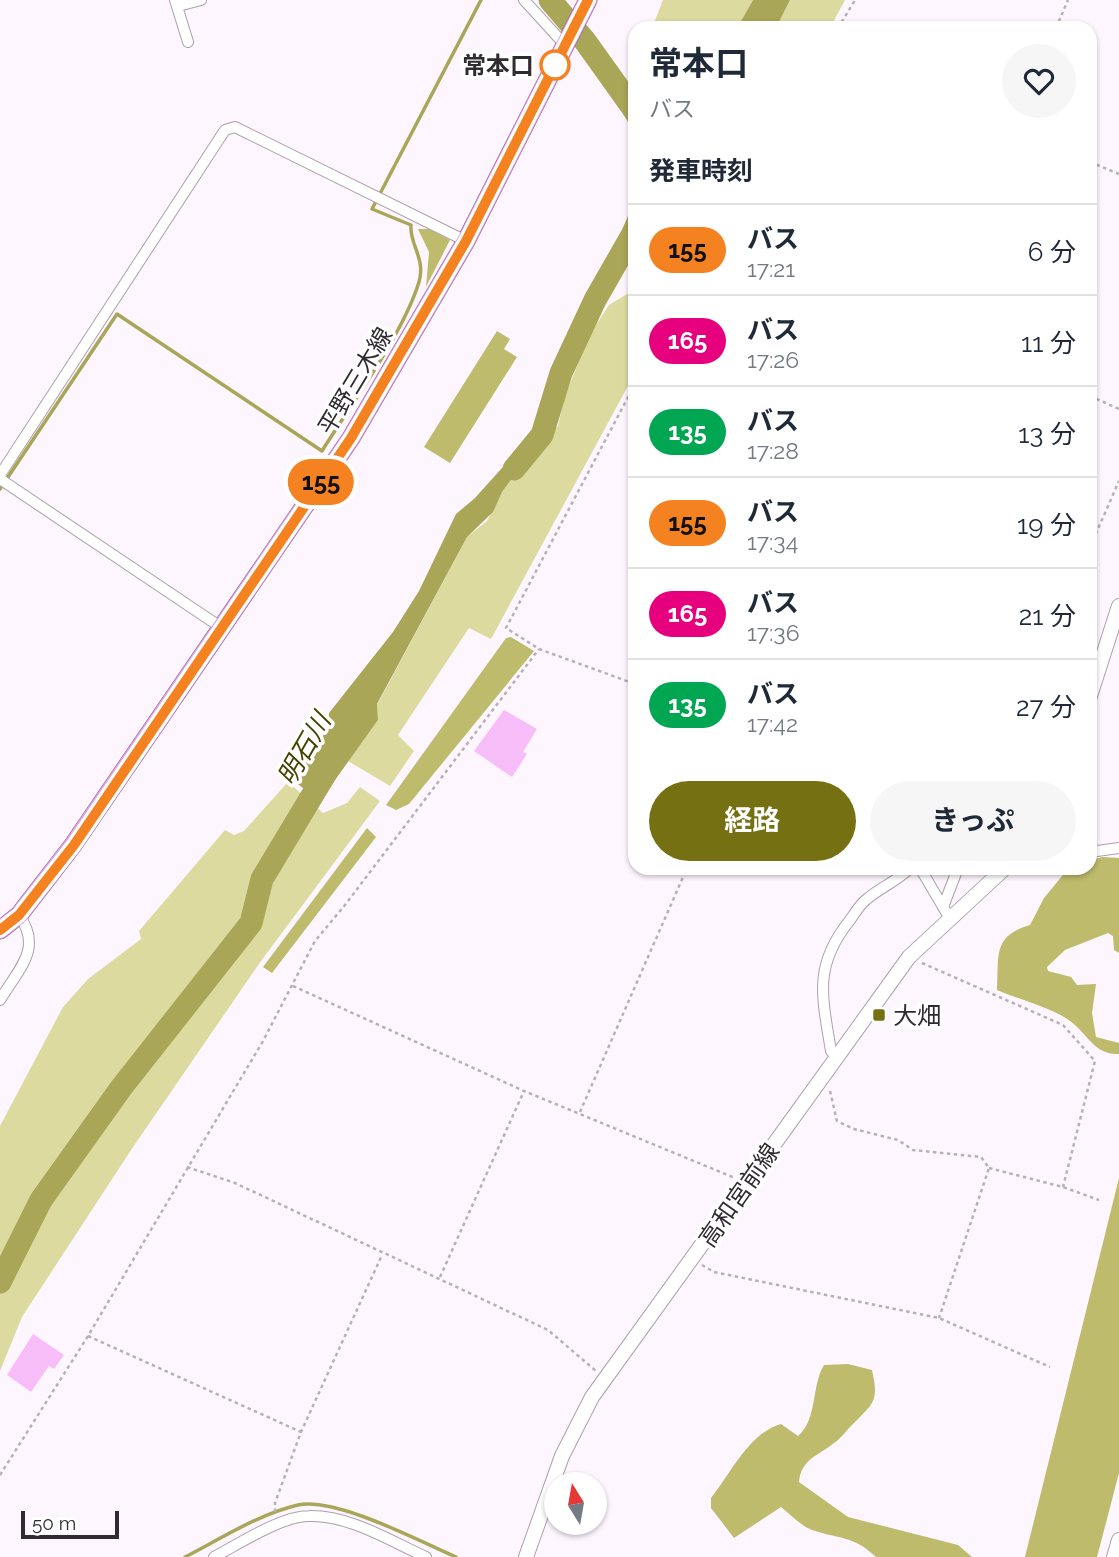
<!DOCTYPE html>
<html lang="ja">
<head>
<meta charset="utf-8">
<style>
	:root { --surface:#fff; --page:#f6f6f7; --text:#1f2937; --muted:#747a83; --line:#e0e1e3; --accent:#757012 }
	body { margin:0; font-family:Raleway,"Noto Sans JP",sans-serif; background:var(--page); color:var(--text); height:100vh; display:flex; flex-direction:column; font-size:26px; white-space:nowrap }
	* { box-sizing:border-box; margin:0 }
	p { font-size:23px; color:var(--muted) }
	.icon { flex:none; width:38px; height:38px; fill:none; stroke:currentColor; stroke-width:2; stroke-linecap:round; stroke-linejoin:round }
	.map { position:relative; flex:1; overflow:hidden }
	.side { position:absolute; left:628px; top:21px; width:469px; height:854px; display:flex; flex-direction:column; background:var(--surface); border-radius:21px; box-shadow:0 2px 5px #0004 }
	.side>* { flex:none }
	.badge { padding:0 14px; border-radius:23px; font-size:24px; line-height:46px }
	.needle { width:46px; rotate:349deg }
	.fabs { position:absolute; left:544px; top:1472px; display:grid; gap:14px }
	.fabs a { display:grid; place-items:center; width:63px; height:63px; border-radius:50%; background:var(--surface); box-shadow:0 2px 5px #0004; font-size:35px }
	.scale { position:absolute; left:21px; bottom:18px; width:98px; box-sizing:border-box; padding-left:7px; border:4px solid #302b30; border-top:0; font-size:19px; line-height:24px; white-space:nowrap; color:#302b30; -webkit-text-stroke:5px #fff; paint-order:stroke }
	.map>.badge { position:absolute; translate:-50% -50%; box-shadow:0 0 0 4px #fff }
	h2 { padding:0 21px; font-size:26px; line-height:63px }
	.round { display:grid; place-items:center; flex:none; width:74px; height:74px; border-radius:37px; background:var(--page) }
	.headline { display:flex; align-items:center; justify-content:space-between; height:119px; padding:0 21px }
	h1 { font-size:33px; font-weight:700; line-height:52px }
	.cta { display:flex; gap:14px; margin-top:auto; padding:14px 21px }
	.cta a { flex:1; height:80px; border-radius:42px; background:var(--accent); color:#fff; font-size:28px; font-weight:700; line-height:80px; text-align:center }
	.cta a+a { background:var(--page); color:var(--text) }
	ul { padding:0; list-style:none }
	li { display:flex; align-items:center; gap:21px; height:91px; padding:0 21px; border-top:2px solid var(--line) }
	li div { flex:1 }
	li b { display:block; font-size:26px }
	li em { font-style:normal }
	li .badge { min-width:77px; font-weight:700; text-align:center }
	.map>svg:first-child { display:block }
</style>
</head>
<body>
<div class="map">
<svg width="1119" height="1557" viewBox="0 0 1119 1557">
	<rect width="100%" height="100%" fill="#fef6fe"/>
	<g fill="#dcda9f">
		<path d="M663,0H753L737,28H652Z"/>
		<path d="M790,0H845L830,28H776Z"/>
		<path d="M635,289V373L491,639L469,628L398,735L414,751L390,786L348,761L378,720L377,705L467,537L487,521L502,492L535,448L558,426L565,396L590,334L609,305Z"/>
		<path d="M288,782L323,813L347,803L360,787L380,801L261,961L131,1150L22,1317L0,1371V1126L63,1007L88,979L141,939L139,931L225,830L234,835L244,831Z"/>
	</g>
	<g fill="#bebb6c">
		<path d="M418,229H429L450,240L426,287L429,252Z"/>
		<path d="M497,331L510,339L504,349L517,357L450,463L424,447Z"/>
		<path d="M511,637L534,651L409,804L396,810L386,805L506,638Z"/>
		<path d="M367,828L376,837L272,973L263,967Z"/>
		<path d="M1103,857L1119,858V953L1114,950L1113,936L1108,933L1065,950L1047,967L1048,971L1071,977L1077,985L1096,984L1092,1013L1096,1037L1119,1043V1054C1094,1055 1088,1034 1070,1021C1053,1008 1018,999 997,990C999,956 992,936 1030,925L1044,898L1067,870L1090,868V860Z"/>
		<path d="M1119,1178V1473L1097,1557H1025Z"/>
		<path d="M848,1364L872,1370C879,1401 874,1403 854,1423C847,1429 842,1438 834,1443C818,1456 801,1459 799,1482L848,1517L958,1545L972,1557H876C853,1535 838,1539 812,1530C801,1526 790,1514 781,1507L734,1538L711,1508V1498C731,1473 749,1433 781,1424L798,1436C818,1419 811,1386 824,1365Z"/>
	</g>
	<g fill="#aaa657">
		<path d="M753,0H790L776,28H737Z"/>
		<path d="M622,80L635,98V135L609,87Z"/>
		<path d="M635,199V249L626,252L617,250L615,247Z"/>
		<path d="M526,441L535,448L502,492L493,512L467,537L377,704L378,720L320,801L290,778L328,729L329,713L393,632L419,591L456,514L475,498Z"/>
	</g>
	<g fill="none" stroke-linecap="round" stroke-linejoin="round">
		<g stroke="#aaa657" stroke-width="3.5">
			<path d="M0,489L117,314L322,451C352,403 403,334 419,282C426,258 409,244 411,225L372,209L481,0"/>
			<path d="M185,1557C220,1539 259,1514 298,1505C336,1497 419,1541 456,1557"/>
		</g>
		<g stroke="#aaa657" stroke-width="23">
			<path d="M550,0L585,41L635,111"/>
			<path d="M514,469L542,435L561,373L595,300L635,230"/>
			<path d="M0,1282L41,1200L121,1088L251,923L262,879L327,771"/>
		</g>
	</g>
	<g fill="#f7bdf9">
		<path d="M504,710L537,729L523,752L527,754L512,777L474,751Z"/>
		<path d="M33,1334L64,1355L54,1369L49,1366L31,1392L7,1375Z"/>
	</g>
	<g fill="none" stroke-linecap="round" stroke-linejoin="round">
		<defs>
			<g id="minor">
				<path d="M175,0L188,42"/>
				<path d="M524,0L565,45"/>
				<path d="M178,6L201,0"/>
				<path d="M0,475L225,130L235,127L466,241"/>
				<path d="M0,479L222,628"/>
				<path d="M1090,852L1119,848"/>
				<path d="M920,868L949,917"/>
				<path d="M943,907L958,868"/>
				<path d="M0,1000C19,968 43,949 19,915"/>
				<path d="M837,1057L831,1051C822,996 813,966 850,920C855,913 860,904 867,899C881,887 896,882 910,868"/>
				<path d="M214,1557C239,1544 281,1516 309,1516C350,1515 390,1541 426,1557"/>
			</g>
			<g id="tertiary">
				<path d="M1090,696L1119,606"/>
				<path d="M526,1557L562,1456L592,1397L909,957L1005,868"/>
				<path d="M1114,1557L1119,1540"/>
			</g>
			<path id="primary" d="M0,930L19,915L73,845L351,438L466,241L588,0"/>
		</defs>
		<use href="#minor" stroke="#aba0ab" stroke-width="12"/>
		<use href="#tertiary" stroke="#aba0ab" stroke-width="16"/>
		<use href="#primary" stroke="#915893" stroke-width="19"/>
		<g stroke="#b7b0b7" stroke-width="2.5" stroke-dasharray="3.5 3.5" stroke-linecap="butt">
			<path d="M838,28L855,0"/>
			<path d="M1056,28L1068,0"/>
			<path d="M1090,162L1119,174"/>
			<path d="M635,384L506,628L539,649L635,684"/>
			<path d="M1090,396L1119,409"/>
			<path d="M1090,547L1119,481"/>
			<path d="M922,963L1063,1025L1095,1061L1063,1187"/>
			<path d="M293,986L524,1091L735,1178"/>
			<path d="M830,1091L837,1121L854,1129L898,1140L913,1150L981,1157L989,1168L939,1318"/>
			<path d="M580,1112L687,868"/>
			<path d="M187,1167L235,1183L548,1330L596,1371"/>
			<path d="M989,1168L1063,1187L1099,1200"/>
			<path d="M702,1265L714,1272L939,1318L1050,1367"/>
			<path d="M440,1277L524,1091"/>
			<path d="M88,1336L301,1432"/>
			<path d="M0,1475L88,1336L263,1041L315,941L345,905L539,649"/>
			<path d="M275,1512V1503L301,1432L382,1255"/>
		</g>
		<use href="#minor" stroke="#fff" stroke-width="10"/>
		<use href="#tertiary" stroke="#fff" stroke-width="14"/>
		<use href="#primary" stroke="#dca9df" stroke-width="18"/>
	</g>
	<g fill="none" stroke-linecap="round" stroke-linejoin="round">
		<defs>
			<path id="line" d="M0,930L19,915L74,845L351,438L466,241L588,0"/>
		</defs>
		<use href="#line" stroke="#fff" stroke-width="16"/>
		<use href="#line" stroke="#f58220" stroke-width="10"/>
	</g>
	<circle fill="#fff" stroke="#f58220" stroke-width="3.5" cx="555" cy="65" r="14"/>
	<rect fill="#757012" stroke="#fff" stroke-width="2.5" x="872" y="1008" width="14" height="14" rx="3.5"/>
	<g text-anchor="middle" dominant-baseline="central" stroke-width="7" stroke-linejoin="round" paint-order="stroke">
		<g font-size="24" font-weight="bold" fill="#302b30" stroke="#fff" text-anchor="end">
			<text x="534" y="65">常本口</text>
		</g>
		<g font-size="24" fill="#302b30" stroke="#fff">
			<text transform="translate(355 381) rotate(-59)">平野三木線</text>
			<text transform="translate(739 1195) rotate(-55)">高和宮前線</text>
		</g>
		<g font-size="24" fill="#302b30" stroke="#fff" text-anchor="start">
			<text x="893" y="1015">大畑</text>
		</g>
		<g font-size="26" font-style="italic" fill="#474302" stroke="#fff">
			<text transform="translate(304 749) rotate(-60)">明石川</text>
		</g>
	</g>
</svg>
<div class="fabs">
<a><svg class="needle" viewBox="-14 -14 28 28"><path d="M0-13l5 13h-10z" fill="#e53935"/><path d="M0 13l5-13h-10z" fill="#747a83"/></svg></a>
</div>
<div class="scale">50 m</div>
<b class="badge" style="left:321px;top:482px;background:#f58220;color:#111">155</b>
<section class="side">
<div class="headline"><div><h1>常本口</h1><p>バス</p></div><a class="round"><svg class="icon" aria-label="heart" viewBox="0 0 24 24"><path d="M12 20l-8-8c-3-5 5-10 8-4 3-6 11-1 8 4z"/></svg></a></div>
<h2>発車時刻</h2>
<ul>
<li><span class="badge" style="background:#f58220;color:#111">155</span><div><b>バス</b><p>17:21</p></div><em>6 分</em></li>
<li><span class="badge" style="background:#e6007e;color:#fff">165</span><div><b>バス</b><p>17:26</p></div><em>11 分</em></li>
<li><span class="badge" style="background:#00a651;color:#fff">135</span><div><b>バス</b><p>17:28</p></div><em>13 分</em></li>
<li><span class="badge" style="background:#f58220;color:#111">155</span><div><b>バス</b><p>17:34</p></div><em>19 分</em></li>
<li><span class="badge" style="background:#e6007e;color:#fff">165</span><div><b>バス</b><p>17:36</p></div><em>21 分</em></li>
<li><span class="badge" style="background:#00a651;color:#fff">135</span><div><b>バス</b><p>17:42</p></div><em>27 分</em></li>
</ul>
<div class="cta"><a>経路</a><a>きっぷ</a></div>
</section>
</div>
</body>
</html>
